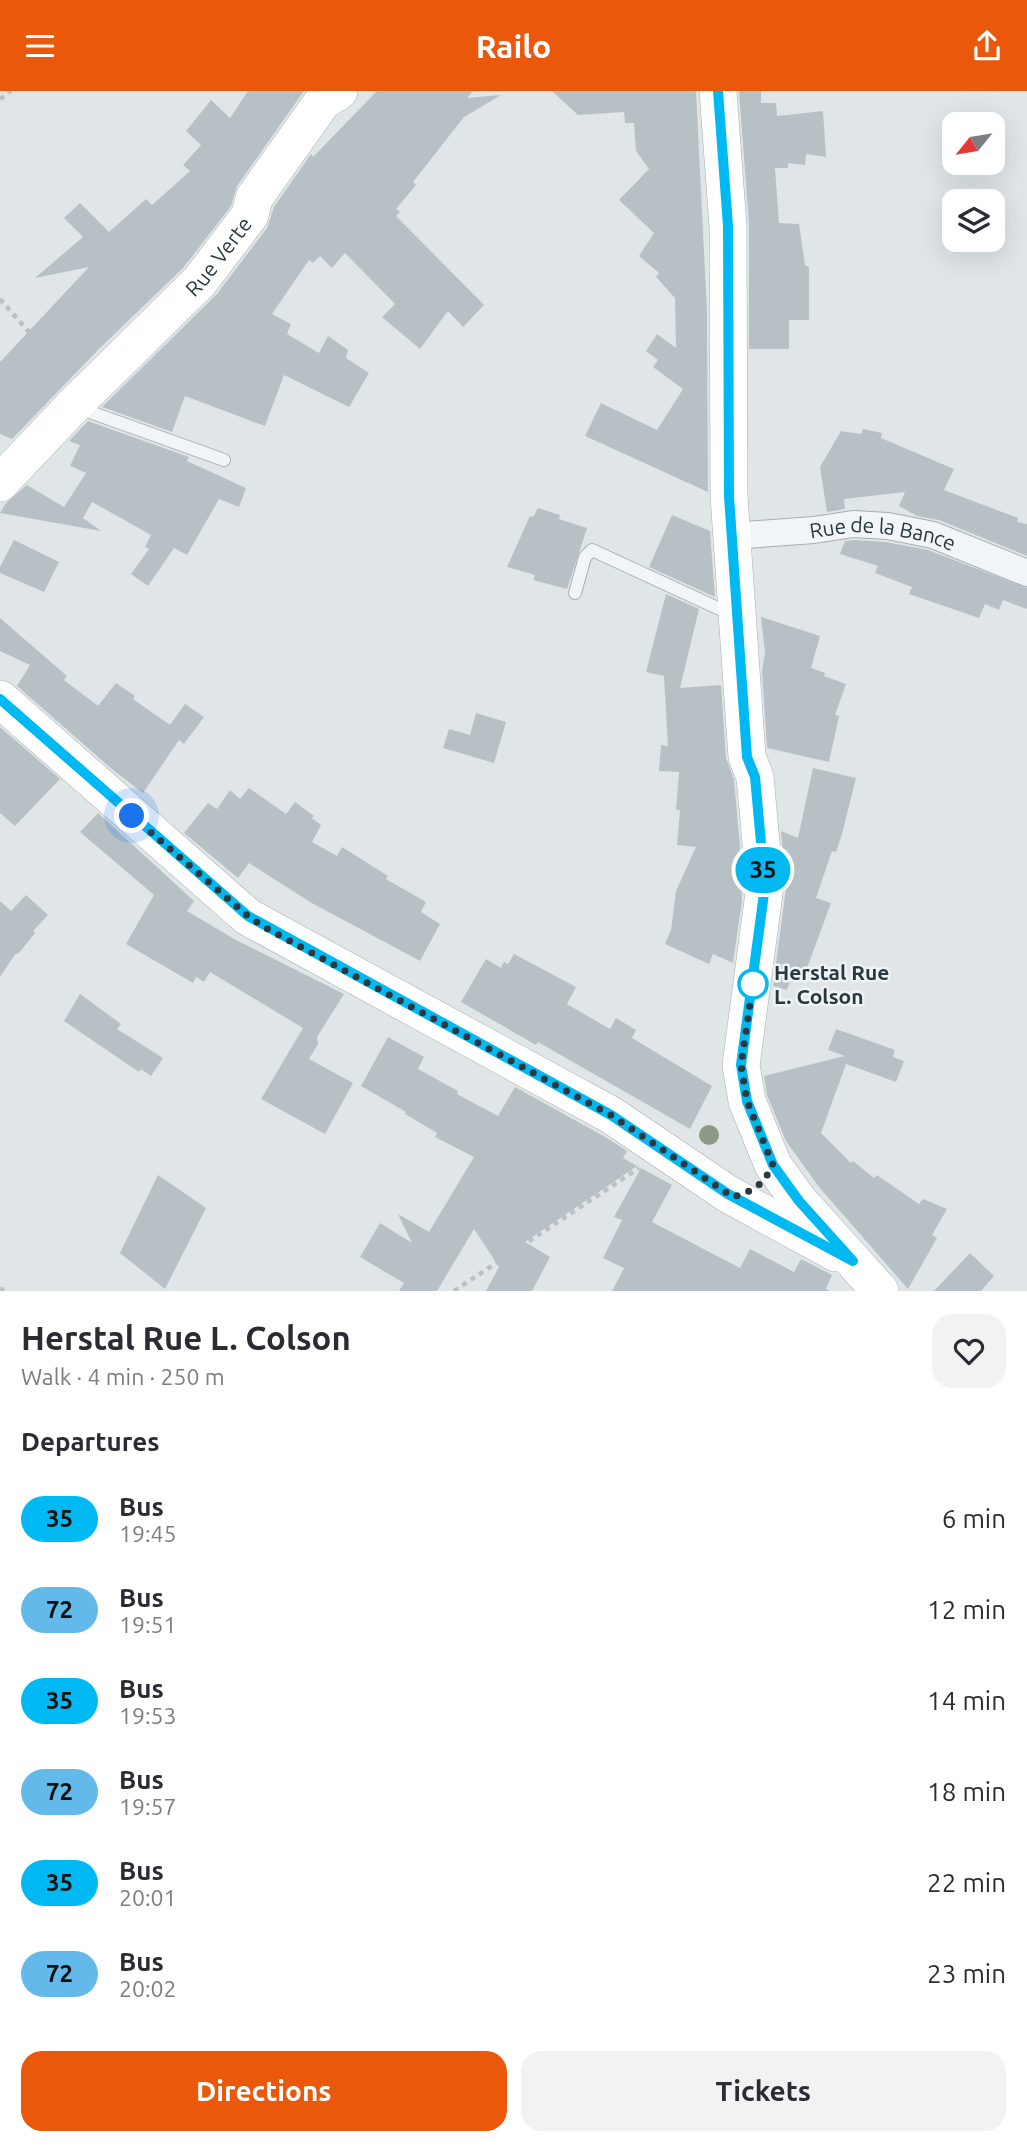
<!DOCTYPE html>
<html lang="en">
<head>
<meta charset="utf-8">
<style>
	:root { --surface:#fff; --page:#f2f2f3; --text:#2b2b33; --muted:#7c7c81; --accent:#ea580c }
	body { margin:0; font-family:Ubuntu,sans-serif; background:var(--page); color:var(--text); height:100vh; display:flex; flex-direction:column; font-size:26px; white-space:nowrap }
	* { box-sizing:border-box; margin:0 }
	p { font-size:23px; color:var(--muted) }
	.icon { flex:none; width:38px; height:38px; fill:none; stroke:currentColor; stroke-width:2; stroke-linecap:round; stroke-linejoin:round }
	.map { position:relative; height:1200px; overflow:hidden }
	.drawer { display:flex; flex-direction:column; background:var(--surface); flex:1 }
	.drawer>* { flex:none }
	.badge { padding:0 14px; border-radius:23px; font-size:24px; line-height:46px }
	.needle { width:46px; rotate:240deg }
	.buttons { position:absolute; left:942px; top:21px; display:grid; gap:14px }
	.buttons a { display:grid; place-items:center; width:63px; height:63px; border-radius:14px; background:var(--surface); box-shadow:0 7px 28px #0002; font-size:35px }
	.you { position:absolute; width:35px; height:35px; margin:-18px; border:5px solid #fff; border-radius:50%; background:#1a73e8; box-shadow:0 0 0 10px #1a73e833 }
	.map>.badge { position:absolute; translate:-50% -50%; box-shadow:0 0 0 4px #fff }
	h2 { padding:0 21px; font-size:26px; line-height:63px }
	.round { display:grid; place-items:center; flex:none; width:74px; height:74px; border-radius:21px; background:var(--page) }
	.headline { display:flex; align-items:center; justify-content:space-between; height:119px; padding:0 21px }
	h1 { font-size:33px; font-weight:700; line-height:52px }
	.button { display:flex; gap:14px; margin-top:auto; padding:14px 21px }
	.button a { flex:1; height:80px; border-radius:21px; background:var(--accent); color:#fff; font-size:28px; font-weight:700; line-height:80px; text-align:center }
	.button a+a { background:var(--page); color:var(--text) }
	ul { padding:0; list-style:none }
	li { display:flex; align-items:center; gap:21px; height:91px; padding:0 21px }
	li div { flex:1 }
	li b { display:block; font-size:26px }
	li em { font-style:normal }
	li .badge { min-width:77px; font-weight:700; text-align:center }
	header { display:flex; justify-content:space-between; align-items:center; height:91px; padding:0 21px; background:var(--accent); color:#fff; font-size:32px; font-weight:700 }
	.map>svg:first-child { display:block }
</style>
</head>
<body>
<header><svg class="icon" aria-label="menu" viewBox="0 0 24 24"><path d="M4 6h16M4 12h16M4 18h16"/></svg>Railo<svg class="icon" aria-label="share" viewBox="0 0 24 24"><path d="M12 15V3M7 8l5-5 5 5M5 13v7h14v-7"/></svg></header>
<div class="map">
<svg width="1027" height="1200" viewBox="0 0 1027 1200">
	<rect width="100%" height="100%" fill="#e0e6e8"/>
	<g fill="#b7c1c5">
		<path d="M248,0H304L237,95L231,115L184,176L99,258L12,348L0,343V271L89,176L35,187L83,146L64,127L80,112L109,141L146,108L152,114L190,80L183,74L201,54L186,40L211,9L230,27Z"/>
		<path d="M377,0H473L467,7L501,4L464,26L413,91L416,94L396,118L400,121L396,125L484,214L463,236L448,220L420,258L382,226L395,213L345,162L332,177L320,165L313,172L309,169L272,223L291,233L287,243L319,262L328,245L348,259L346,267L369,282L349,316L284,284L265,335L185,305L172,341L102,316L217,203L267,137L274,116L311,63L313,66Z"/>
		<path d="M552,0H696L707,221L708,401L585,345L601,312L657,339L683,298L653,276L658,269L646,260L657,243L676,257L675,207L656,186L659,182L639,165L654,142L619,109L649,78L636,60L634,32H625L624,21L578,24Z"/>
		<path d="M739,0H761V12H776L777,25L823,20L826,66L806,63L805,74L788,72V77H775L779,132L799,133L805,174L809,176V229H789V258H749V133Z"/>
		<path d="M88,330L189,366L187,370L246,397L239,416L219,408L187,464L174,457L148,495L131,483L149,458L145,456L151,444L92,411L83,427L101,440L0,422L6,412L27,394L64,416L86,382L70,375L80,354L69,350Z"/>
		<path d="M863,338L882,342L881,347L954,378L944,399L1018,427L1017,431L1027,433V465L939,429L917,425L899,415L905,401L844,408L845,418L827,421L820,376L841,340L861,343Z"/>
		<path d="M538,417L560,424L559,428L587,437L567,498L533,489L535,484L507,476L530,425L533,426Z"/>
		<path d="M672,424L710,440L715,506L649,476Z"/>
		<path d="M14,449L59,471L44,501L0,482V476Z"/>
		<path d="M854,449L886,451L928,459L1027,497V518L1003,509L999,519L985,513L979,527L909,503L912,496L875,482L878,475L840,463L845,450Z"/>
		<path d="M666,503L699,518L680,597L721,594L726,667L734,689L740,755L742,810L733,872L713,863L709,873L665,853L671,839L676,800L696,756L677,754L680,719H676L679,681L659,680L661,654L668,655L664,585L646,581Z"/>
		<path d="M761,526L820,545L811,577L825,582L824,585L846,593L835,624L839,625L829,671L767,657L762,580L765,561Z"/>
		<path d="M0,527L67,585L64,589L98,615L116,592L135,605L133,608L170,634L185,613L204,626L184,653L179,649L143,702L113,679L17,595L30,574L0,560Z"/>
		<path d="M476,622L506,631L494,672L443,657L449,638L470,644Z"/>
		<path d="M0,636L60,688L15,735L0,722Z"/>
		<path d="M813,677L856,687L842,743L836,761L832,760L816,807L831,812L803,888L792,884L787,899L773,895L786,797L781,740L798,747Z"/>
		<path d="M249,697L286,723L295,711L314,725L312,727L321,734L312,751L337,765L342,756L388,785L386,788L426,811L421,821L440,833L420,870L310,811L249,772L238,787L184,742L208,712L217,718L230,699L240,708Z"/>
		<path d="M98,722L194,810L187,820L236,849L344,903L317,946L318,953L309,968L353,992L325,1043L261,1008L303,937L210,881L204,891L196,886L193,892L126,853L154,804L80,741Z"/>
		<path d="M26,804L48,824L33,840L35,842L18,863L16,862L0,886V810L11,820Z"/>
		<path d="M514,863L576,896L567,913L610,938L616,927L636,939L632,947L712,995L690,1038L538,951L536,954L461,911L486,868L501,877L504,871L508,873Z"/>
		<path d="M80,903L121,933L117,938L163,967L151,985L141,978L139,981L64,930Z"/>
		<path d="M836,938L895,959L893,966L904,970L896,991L846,973L821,1042L851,1072L853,1070L874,1087L877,1084L919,1113L923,1108L947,1118L932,1144L937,1147L908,1198L819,1096L786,1050L767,1004L764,985L845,965L828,959Z"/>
		<path d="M388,946L424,966L418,978L458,1000L457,1003L498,1025L515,996L607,1047L627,1060L623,1067L637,1075L525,1151L550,1166L532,1200H486L499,1176L474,1138L437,1200H399L404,1192L360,1166L380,1132L412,1152L398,1123L429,1141L474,1066L435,1046L437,1042L405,1023L406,1021L361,995Z"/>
		<path d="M641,1077L672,1094L652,1131L740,1177L750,1158L794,1181L801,1168L832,1184L826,1198L830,1200H612L624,1177L603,1167L622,1129L614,1126Z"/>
		<path d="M158,1084L206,1117L165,1198L120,1162Z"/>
		<path d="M970,1162L994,1185L981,1200H934Z"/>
	</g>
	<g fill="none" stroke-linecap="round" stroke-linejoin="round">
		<defs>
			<g id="lane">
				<path d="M76,316L224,369"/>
				<path d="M575,502L585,466L592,459L724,520L733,521"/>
			</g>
			<g id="street">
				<path id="s1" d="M732,445L814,439L853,433L888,435L933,444L1027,482"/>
			</g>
			<g id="secondary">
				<path d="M718,0L728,135L729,405L747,666L755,686L765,795L741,974L747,1010L773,1074L799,1110L880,1200"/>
				<path id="s2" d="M0,392L73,315L200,190L250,124L254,107L323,10L339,0"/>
				<path d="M0,608L248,826L611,1024L728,1103L836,1162"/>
			</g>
		</defs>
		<use href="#lane" stroke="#a5aeb2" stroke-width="14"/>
		<use href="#street" stroke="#a5aeb2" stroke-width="28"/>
		<use href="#secondary" stroke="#a5aeb2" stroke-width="38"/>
		<g stroke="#bac0c3" stroke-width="4.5" stroke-dasharray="5 5" stroke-linecap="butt">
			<path d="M0,8L11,0"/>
			<path d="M0,208L28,240L67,277"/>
			<path d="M0,1197L4,1200"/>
			<path d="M454,1200L639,1077"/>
		</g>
		<use href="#lane" stroke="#f2f5f7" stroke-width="12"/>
		<use href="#street" stroke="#f2f5f7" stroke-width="26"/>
		<use href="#secondary" stroke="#fff" stroke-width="37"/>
	</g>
	<circle fill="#8d9987" cx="709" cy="1044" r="10"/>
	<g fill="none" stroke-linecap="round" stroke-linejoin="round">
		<defs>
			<path id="line" d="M0,608L248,825L611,1024L728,1103L853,1170L799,1110L773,1074L747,1010L741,974L765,795L755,686L747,666L729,405L728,135L718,0"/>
		</defs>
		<use href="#line" stroke="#fff" stroke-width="16"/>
		<use href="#line" stroke="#00b9f2" stroke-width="10"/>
		<path stroke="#29383f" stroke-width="7" stroke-dasharray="0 12.6" d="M132,725L248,825L266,837L611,1024L733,1106C755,1099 762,1095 773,1074L747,1010L741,974L753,893"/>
	</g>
	<circle fill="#fff" stroke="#00b9f2" stroke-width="3.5" cx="753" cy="893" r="14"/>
	<g text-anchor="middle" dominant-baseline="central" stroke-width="5" stroke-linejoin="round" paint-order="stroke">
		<g font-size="21" fill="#29383f" stroke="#eff4f6">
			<text stroke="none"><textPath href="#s2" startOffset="315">Rue Verte</textPath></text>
			<text stroke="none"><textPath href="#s1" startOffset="152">Rue de la Bance</textPath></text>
		</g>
		<g font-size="21" font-weight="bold" fill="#29383f" stroke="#eff4f6" text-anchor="start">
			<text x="774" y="881">Herstal Rue<tspan x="774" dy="24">L. Colson</tspan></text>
		</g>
	</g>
</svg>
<div class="buttons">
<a><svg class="needle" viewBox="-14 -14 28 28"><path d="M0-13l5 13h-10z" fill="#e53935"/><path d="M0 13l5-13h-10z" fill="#7c7c81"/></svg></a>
<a><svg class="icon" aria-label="layers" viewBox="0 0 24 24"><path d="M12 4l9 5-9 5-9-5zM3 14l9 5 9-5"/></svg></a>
</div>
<div class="you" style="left:132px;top:725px"></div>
<b class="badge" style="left:763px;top:779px;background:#00b9f2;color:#111">35</b>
</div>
<section class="drawer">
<div class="headline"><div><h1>Herstal Rue L. Colson</h1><p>Walk · 4 min · 250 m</p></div><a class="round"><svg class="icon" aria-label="heart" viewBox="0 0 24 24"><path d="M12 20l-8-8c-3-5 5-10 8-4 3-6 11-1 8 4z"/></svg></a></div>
<h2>Departures</h2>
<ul>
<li><span class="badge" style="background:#00b9f2;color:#111">35</span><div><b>Bus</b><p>19:45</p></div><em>6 min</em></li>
<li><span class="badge" style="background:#63b9e9;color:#111">72</span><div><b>Bus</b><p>19:51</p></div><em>12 min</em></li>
<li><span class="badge" style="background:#00b9f2;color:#111">35</span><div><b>Bus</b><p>19:53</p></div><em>14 min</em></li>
<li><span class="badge" style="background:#63b9e9;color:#111">72</span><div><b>Bus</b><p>19:57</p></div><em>18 min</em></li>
<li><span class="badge" style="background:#00b9f2;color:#111">35</span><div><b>Bus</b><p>20:01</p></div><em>22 min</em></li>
<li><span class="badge" style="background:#63b9e9;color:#111">72</span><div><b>Bus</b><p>20:02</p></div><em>23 min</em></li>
</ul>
<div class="button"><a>Directions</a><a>Tickets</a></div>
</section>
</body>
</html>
